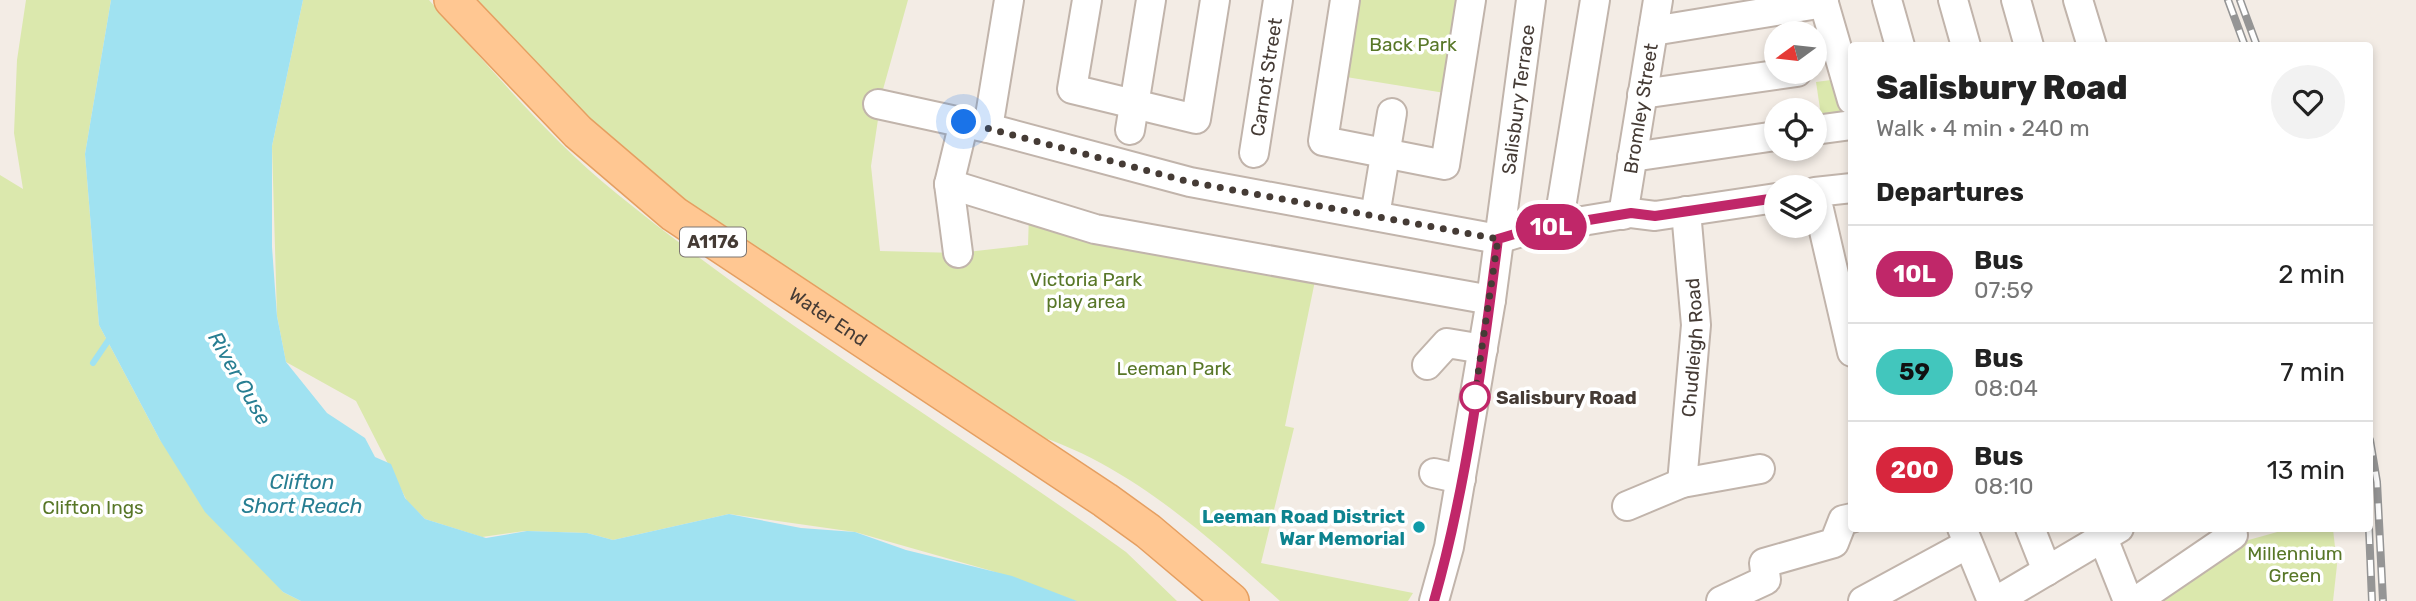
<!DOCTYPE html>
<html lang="en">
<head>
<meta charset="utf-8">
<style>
	:root { --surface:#fff; --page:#f2f2f2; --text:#222; --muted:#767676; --line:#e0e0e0 }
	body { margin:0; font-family:Rubik,sans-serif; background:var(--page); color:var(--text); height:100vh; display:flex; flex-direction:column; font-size:26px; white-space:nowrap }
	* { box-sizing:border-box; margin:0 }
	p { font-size:23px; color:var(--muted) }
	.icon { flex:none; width:38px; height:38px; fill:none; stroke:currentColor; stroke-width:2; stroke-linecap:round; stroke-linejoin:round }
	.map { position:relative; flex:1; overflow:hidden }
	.sheet { position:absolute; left:1848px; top:42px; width:525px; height:490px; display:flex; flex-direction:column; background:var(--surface); border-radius:7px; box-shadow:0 4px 10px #0003 }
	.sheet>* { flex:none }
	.badge { padding:0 14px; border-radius:23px; font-size:24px; line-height:46px }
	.needle { width:46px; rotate:255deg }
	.tools { position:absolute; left:1764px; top:21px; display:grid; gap:14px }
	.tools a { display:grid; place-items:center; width:63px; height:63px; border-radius:50%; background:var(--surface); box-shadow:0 4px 10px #0003; font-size:35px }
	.you { position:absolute; width:35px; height:35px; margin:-18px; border:5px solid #fff; border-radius:50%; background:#1a73e8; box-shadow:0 0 0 10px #1a73e833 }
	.map>.badge { position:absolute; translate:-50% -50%; box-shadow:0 0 0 4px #fff }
	h2 { padding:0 28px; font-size:26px; line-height:63px }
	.round { display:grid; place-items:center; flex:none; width:74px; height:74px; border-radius:37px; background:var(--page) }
	.overview { display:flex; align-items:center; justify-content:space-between; height:119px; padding:0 28px }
	h1 { font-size:33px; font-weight:800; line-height:52px }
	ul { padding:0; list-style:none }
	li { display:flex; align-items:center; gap:21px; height:98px; padding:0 28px; border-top:2px solid var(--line) }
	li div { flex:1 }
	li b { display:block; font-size:26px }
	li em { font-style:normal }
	li .badge { min-width:77px; font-weight:700; text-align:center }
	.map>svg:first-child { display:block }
</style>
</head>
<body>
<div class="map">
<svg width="2416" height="601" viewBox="0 0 2416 601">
	<rect width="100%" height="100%" fill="#f3ece5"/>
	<g fill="#dbe8ad">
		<path d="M26,0H111L85,154L99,325L160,440L283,592L301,601H0V175L23,189L14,133L17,60Z"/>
		<path d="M303,0H429C489,66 547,137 616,193C777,324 957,431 1126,552L1177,601H1076L992,571L855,532L729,514L613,540L587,533L525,531L482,537L425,519L407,501L356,401L286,362L277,316L272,146Z"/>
		<path d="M478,0H908L882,93L871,166L880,251L958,253L1028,245L1029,215L1316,276L1285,426L1294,428L1261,563L1413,593L1408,601H1280C1204,533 1122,458 1022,431L684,200L591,122Z"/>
		<path d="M1352,0H1465L1451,94L1340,76Z"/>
		<path d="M1831,80L1843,120L1822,122L1816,82Z"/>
		<path d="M2288,529H2333L2337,565L2333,601H2152L2245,541Z"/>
	</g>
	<path fill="#a0e2f1" d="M111,0H303L272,146V247L277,316L286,362L327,413L365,438L375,457L391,464L405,498L425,519L486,538L527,531L587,533L613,540L729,514L801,528L855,532L906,550L1012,576L1077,601H301L283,592L205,512L160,440L99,325L85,154Z"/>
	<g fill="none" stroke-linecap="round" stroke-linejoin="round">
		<path stroke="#a0e2f1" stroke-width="6" d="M93,363L112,335"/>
		<defs>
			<g id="minor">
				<path d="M1087,0L1072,89L1196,119L1215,0"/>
				<path d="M1345,0L1323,141L1445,165L1471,0"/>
				<path d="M1823,0L1852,100"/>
				<path d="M1887,0L1900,46"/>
				<path d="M1953,0L1966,46"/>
				<path d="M2016,0L2029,46"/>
				<path d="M2078,0L2092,46"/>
				<path d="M1653,31L1824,3"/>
				<path d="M1642,94L1797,72"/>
				<path d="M878,104L988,128L1190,182L1498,239L1528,230L1631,213L1655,216L1776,198"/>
				<path d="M988,128L1009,0"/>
				<path d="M1130,130L1151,0"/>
				<path d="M1815,130L1852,125"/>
				<path id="s1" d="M1254,153L1278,0"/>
				<path d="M1632,157L1776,136"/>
				<path d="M949,184L1095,229L1491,300"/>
				<path d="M1852,188L1815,192L1852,352"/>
				<path id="s2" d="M1623,215L1658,0"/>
				<path d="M1375,216L1392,113"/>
				<path d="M1558,226L1595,0"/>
				<path d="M958,253L949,184L964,122"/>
				<path d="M1427,365L1447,343L1483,349"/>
				<path d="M1434,473L1461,479"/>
				<path id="s3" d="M1682,483L1696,325L1686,211"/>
				<path d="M1627,506L1682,483L1760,469"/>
				<path d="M1962,528L1992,601"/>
				<path d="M2030,528L2047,571"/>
				<path d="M2099,528L2128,601"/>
				<path id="s4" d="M1434,601L1449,547L1491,300L1531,0"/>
				<path d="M1721,601L1766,580L1764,563L1834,543L1843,520L1852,518"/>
				<path d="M1863,601L1968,544"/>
				<path d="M1996,601L2119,528"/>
				<path d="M2136,601L2233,535L2230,528"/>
			</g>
			<g id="major">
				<path id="s5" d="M452,0L578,132L674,214L1105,500L1148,531L1231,601"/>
			</g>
		</defs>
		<use href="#minor" stroke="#c1b4ab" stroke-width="32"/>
		<use href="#major" stroke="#e59f61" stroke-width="38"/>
		<use href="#minor" stroke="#fff" stroke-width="28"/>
		<use href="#major" stroke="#ffc792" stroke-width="35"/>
		<defs>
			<g id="rail">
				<path d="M2228,0L2245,46"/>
				<path d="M2240,0L2257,46"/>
				<path d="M2370,440L2377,482L2383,601"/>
				<path d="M2369,528L2372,601"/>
			</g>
		</defs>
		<use href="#rail" stroke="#959595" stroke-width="8"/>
		<use href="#rail" stroke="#fff" stroke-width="5" stroke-dasharray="16" stroke-linecap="butt"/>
	</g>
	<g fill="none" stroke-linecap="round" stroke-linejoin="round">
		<defs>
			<path id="line" d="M1434,601C1467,485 1483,358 1498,239L1528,230L1631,213L1655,216L1776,198"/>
		</defs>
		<use href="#line" stroke="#fff" stroke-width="16"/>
		<use href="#line" stroke="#c02769" stroke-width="10"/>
		<path stroke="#453b35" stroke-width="7" stroke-dasharray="0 12.6" d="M964,122L1190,182L1498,239L1474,401L1475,397"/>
	</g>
	<circle fill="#fff" stroke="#c02769" stroke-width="3.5" cx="1475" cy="397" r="14"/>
	<circle fill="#0f9aa8" stroke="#fff" stroke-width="2.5" cx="1419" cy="527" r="7"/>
	<g text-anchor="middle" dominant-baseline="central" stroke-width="7" stroke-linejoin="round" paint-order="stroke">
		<rect fill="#fff" stroke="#7d7672" stroke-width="2" x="680" y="227.5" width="66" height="29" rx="5"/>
		<g font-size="18" font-weight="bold" fill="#453b35">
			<text x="713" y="242">A1176</text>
		</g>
		<g font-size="19" fill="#587728" stroke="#fff">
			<text x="1413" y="44">Back Park</text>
			<text x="1086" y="279">Victoria Park<tspan x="1086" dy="22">play area</tspan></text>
			<text x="1174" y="368">Leeman Park</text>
			<text x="93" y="507">Clifton Ings</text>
			<text x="2295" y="553">Millennium<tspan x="2295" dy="22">Green</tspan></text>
		</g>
		<g font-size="19" fill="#453b35" stroke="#fff">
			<text stroke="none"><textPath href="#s1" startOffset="77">Carnot Street</textPath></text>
			<text stroke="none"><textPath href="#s4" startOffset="509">Salisbury Terrace</textPath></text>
			<text stroke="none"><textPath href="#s2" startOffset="108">Bromley Street</textPath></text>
			<text stroke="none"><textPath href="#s5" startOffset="494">Water End</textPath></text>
			<text stroke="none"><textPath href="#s3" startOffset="136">Chudleigh Road</textPath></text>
		</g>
		<g font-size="19" font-weight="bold" fill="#453b35" stroke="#fff" text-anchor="start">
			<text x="1496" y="397">Salisbury Road</text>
		</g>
		<g font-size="19" font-weight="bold" fill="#0d838f" stroke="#fff" text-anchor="end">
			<text x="1405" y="516">Leeman Road District<tspan x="1405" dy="22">War Memorial</tspan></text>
		</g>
		<g font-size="21" font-style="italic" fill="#277e92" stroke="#fff">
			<text transform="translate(240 378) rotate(60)">River Ouse</text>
			<text x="302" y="481">Clifton<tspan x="302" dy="24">Short Reach</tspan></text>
		</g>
	</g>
</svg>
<div class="tools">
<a><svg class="needle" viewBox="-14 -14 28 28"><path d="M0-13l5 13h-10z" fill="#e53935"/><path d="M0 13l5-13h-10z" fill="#767676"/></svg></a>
<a><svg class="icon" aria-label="locate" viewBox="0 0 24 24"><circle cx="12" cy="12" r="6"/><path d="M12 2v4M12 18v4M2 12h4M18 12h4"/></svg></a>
<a><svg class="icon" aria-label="layers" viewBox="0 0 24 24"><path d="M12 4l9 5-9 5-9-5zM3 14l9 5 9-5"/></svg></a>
</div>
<div class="you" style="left:964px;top:122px"></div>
<b class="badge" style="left:1551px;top:227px;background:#c02769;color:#fff">10L</b>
<section class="sheet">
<div class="overview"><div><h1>Salisbury Road</h1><p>Walk · 4 min · 240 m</p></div><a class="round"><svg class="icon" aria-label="heart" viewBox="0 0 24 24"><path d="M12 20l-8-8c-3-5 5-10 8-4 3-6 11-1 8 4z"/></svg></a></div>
<h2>Departures</h2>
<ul>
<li><span class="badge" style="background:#c02769;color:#fff">10L</span><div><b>Bus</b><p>07:59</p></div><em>2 min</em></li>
<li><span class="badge" style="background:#42c6bd;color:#111">59</span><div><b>Bus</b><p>08:04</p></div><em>7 min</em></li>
<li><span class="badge" style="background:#d7263d;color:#fff">200</span><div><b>Bus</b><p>08:10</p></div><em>13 min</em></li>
</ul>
</section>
</div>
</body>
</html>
